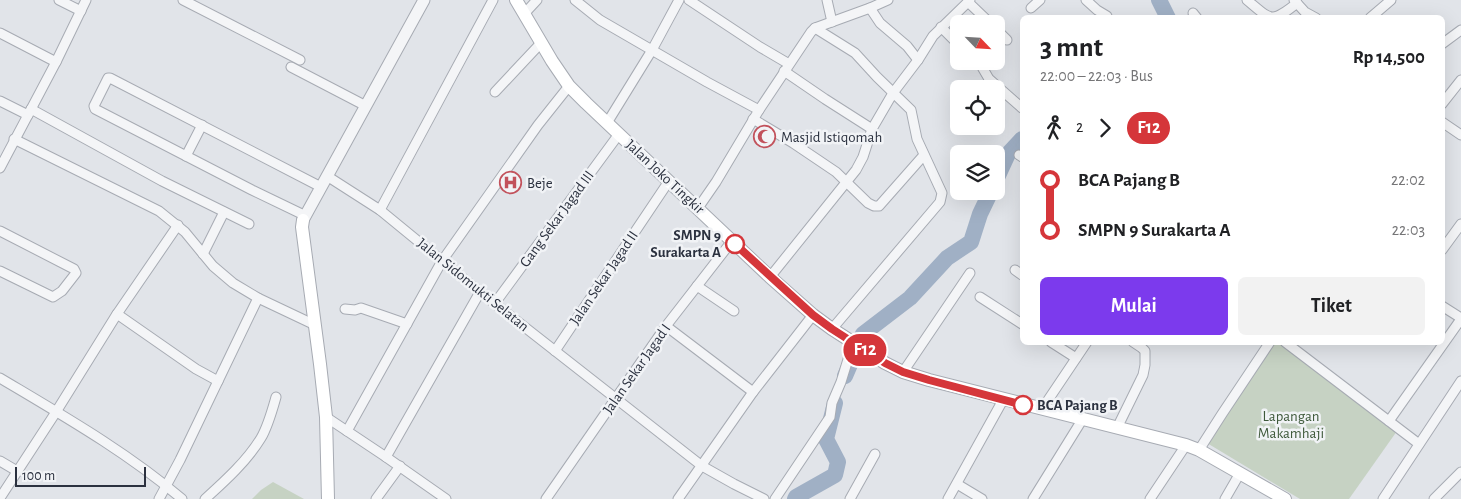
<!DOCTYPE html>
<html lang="id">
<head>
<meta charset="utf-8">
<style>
	:root { --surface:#fff; --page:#f2f2f2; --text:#202124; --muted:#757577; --accent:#7c3aed }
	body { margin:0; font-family:"Alegreya Sans",sans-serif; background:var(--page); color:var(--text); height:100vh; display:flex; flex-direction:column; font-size:19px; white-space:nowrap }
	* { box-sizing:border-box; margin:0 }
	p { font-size:16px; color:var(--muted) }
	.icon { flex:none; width:28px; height:28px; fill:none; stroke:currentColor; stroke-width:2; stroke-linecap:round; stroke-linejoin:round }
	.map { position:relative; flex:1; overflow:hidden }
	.side { position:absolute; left:1020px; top:15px; width:425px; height:330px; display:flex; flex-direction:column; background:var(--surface); border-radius:8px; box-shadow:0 5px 20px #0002 }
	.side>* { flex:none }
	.badge { padding:0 10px; border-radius:16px; font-size:18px; line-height:32px }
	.needle { width:32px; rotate:115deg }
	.tools { position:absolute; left:950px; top:15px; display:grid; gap:10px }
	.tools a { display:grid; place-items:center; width:55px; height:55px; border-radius:8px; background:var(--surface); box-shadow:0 5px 20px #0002; font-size:25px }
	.scale { position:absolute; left:15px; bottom:12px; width:131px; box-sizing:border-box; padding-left:5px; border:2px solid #2b313f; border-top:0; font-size:14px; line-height:18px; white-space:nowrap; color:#2b313f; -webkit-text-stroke:4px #f1f3f6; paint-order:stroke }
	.map>.badge { position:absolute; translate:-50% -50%; box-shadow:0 0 0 2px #fff }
	.legs { display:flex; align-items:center; gap:8px; height:55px; padding:0 20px; font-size:16px }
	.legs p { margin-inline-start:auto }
	.summary { display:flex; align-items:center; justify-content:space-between; height:85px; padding:0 20px }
	h1 { font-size:28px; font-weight:700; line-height:38px }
	.cta { display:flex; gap:10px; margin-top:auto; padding:10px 20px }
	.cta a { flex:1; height:58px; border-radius:8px; background:var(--accent); color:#fff; font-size:20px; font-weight:700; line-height:58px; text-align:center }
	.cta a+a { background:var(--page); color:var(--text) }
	ul { padding:0 20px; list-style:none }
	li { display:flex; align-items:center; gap:18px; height:50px; font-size:19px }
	li i { display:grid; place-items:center; width:8px; height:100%; margin:0 6px; background:currentColor }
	li i::after { content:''; width:12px; height:12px; margin:-6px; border:4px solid; border-radius:50%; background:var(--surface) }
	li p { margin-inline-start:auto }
	li:first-child i { background:linear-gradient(#0000 50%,currentColor 0) }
	li:last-child i { background:linear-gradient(currentColor 50%,#0000 0) }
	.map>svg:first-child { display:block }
</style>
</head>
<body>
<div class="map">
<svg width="1461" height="499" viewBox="0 0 1461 499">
	<rect width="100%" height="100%" fill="#e1e4e9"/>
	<g fill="#c6d2c3">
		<path d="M1275,343H1280L1397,431L1349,499H1300L1207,443Z"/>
		<path d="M273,482L304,499H252L261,490Z"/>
	</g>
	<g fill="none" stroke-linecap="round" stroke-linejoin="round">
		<g stroke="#a0b0c5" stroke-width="16">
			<path d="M1159,0L1168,18"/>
			<path d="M996,180L1008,154L1022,139"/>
			<path d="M845,376L863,334L910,298L947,258L971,242L980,214L991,191"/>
			<path d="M795,499L796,497L835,475L838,462L826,439L835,403"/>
		</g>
		<defs>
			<g id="minor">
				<path d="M59,0L81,11"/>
				<path d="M183,0L300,60"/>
				<path d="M575,0L600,20L707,82L759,110"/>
				<path d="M689,0L760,47L789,64"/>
				<path d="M827,0L832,22"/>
				<path d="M1086,0L1097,10L1107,16"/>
				<path d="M1247,0C1271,20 1271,24 1297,3"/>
				<path d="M1294,0L1305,12L1316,18"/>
				<path d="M968,2L991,24"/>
				<path d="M870,8L880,23L907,46L918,60"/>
				<path d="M1031,8L1040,0"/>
				<path d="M1193,13L1197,18"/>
				<path d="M524,14L537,0"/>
				<path d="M1370,18L1391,0"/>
				<path d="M941,27L959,45"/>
				<path d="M815,28L855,53L877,77L911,110L917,139L942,193L940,202L832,329"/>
				<path d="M996,29L1007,40"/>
				<path d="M0,33L56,62"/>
				<path d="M1442,44L1461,30"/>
				<path d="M977,61L982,67L989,79L1022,108"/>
				<path d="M291,67L366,106"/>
				<path d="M784,71L825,99L872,129"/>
				<path d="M495,92L541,43"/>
				<path d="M0,101L28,115"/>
				<path d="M1442,104L1461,80"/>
				<path d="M31,109L162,181L249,224"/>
				<path d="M753,119L793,143L836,172L868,203L874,206H879L924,155"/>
				<path d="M1442,122L1461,135"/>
				<path d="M607,123L652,50L679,0"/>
				<path d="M14,139L159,211L185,232L213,266L233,283L258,298L315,325"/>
				<path d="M1019,155L1022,157"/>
				<path d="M186,156L202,125"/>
				<path d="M0,168L56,62L86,0"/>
				<path d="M327,176L380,210L480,292L702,466L734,484L764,499"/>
				<path d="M698,208L716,182L759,110L811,32L815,28L870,8L888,0"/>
				<path d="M380,210L493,0"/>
				<path d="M306,216L252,190L95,109L94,106L108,78H110L321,187"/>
				<path d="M0,231L74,269L76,273L62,291L53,297L0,271"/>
				<path d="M1442,250L1461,224"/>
				<path d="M203,254L224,212"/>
				<path d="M1015,270L1022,275"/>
				<path d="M770,277L856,170L863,157L872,129L893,93L918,60L933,36L970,0"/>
				<path d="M697,286L734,311"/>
				<path d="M980,297L1022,324"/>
				<path d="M495,303L619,134"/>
				<path d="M1442,306L1461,318"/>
				<path d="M345,309L355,310L361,308L407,324"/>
				<path d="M117,314L196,369L218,381"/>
				<path d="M666,326L753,392"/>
				<path d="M1051,342L1076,358"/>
				<path d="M1285,342L1419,444"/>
				<path d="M555,351L669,181"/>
				<path d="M903,372L970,273"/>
				<path d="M0,378C62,415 127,452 182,499"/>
				<path d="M1042,409L1087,342"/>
				<path d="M326,417L386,457L446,499"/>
				<path d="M1389,421L1461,319"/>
				<path d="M1117,428L1143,375L1145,365V351L1142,348L1133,342"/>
				<path d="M347,431L442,261L538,125L569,86"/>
				<path d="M1199,450L1222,414L1270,342"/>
				<path d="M386,457L480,292"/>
				<path d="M0,461L17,471"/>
				<path d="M957,484L982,499"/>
				<path d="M0,498L56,412L117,314L178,225"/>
				<path d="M159,499L180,460L258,298"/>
				<path d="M205,499C225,481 247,461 261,438C268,426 272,411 276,397"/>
				<path d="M376,499L400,466"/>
				<path d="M546,499L666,326L732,241"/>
				<path d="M678,499L753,392L813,315"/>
				<path d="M775,499L830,417L832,403L841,382L853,343"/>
				<path d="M850,499L875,454"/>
				<path d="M948,499L1003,400"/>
				<path d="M1033,499L1082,420"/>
				<path d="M1150,499L1186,445"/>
				<path d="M1225,499L1240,473"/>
				<path d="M1383,499L1461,381"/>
				<path d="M1434,499L1461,472"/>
			</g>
			<path id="tertiary" d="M303,220L424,0"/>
			<g id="secondary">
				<path d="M516,0L552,61L569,86L586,103L770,277L813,315L832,329L885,363L903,372L929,380L1186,445L1199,450L1285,499"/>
				<path d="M303,220L302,227L320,364L326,417L328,499"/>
			</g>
		</defs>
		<use href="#minor" stroke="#a7abb3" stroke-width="11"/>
		<use href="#tertiary" stroke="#a7abb3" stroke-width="13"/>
		<use href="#secondary" stroke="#a7abb3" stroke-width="14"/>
		<use href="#minor" stroke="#f4f5f7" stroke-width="9"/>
		<use href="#tertiary" stroke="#f4f5f7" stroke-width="11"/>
		<use href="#secondary" stroke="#fff" stroke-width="12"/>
	</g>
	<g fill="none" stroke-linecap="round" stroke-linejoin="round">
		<defs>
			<path id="line-1" d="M735,244L813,315L832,329L885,363L903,372L929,380L1023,405"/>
		</defs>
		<use href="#line-1" stroke="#fff" stroke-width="11"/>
		<use href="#line-1" stroke="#d5363a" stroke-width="8"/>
	</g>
	<defs>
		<symbol id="mosque-ring" viewBox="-11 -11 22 22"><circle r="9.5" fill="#f1f3f6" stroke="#c2525c" stroke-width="1.5"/><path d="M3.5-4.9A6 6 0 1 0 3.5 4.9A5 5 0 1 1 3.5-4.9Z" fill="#c2525c"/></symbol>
		<symbol id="hospital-ring" viewBox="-11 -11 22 22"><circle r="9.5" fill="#f1f3f6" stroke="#c2525c" stroke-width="1.5"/><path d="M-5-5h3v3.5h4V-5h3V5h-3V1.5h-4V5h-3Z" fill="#c2525c"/></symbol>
	</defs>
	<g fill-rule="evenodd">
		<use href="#mosque-ring" x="752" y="124" width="25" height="25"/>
		<use href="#hospital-ring" x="498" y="170" width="25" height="25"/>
	</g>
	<g fill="#fff" stroke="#d5363a" stroke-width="2.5">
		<circle cx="735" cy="244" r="9"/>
		<circle cx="1023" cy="405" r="9"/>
	</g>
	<g text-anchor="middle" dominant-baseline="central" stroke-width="5" stroke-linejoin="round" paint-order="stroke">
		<g font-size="15" fill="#2b313f" stroke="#f1f3f6" text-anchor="start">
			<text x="781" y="137">Masjid Istiqomah</text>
			<text x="527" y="183">Beje</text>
		</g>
		<g font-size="15" fill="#2b313f" stroke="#f1f3f6">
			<text transform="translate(665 177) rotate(43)">Jalan Joko Tingkir</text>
			<text transform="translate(557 219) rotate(-54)">Gang Sekar Jagad III</text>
			<text transform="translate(604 278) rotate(-56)">Jalan Sekar Jagad II</text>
			<text transform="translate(473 285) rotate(39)">Jalan Sidomukti Selatan</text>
			<text transform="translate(637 369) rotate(-55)">Jalan Sekar Jagad I</text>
		</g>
		<g font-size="15" font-weight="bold" fill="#2b313f" stroke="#f1f3f6" text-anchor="end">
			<text x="721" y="235">SMPN 9<tspan x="721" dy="17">Surakarta A</tspan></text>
			<text x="1037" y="405" text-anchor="start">BCA Pajang B</text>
		</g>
		<g font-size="15" fill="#3e593a" stroke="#f1f3f6">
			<text x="1291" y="416">Lapangan<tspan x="1291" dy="17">Makamhaji</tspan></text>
		</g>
	</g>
</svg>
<div class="tools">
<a><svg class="needle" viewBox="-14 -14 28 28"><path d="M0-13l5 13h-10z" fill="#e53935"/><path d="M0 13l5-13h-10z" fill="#757577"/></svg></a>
<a><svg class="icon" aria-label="locate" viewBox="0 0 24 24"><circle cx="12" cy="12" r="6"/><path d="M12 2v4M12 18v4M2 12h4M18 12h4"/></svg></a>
<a><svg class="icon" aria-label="layers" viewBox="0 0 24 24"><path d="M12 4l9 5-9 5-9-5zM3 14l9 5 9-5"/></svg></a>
</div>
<div class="scale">100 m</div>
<b class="badge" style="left:865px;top:350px;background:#d5363a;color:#fff">F12</b>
<section class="side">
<div class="summary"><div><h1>3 mnt</h1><p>22:00 – 22:03 · Bus</p></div><b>Rp 14,500</b></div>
<div class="legs"><svg class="icon" aria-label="walk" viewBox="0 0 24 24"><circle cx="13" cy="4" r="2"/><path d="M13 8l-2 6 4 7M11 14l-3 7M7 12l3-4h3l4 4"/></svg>2<svg class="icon" aria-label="forward" viewBox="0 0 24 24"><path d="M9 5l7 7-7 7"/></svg><b class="badge" style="background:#d5363a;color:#fff">F12</b></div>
<ul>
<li><i style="color:#d5363a"></i><b>BCA Pajang B</b><p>22:02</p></li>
<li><i style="color:#d5363a"></i><b>SMPN 9 Surakarta A</b><p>22:03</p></li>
</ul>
<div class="cta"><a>Mulai</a><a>Tiket</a></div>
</section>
</div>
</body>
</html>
